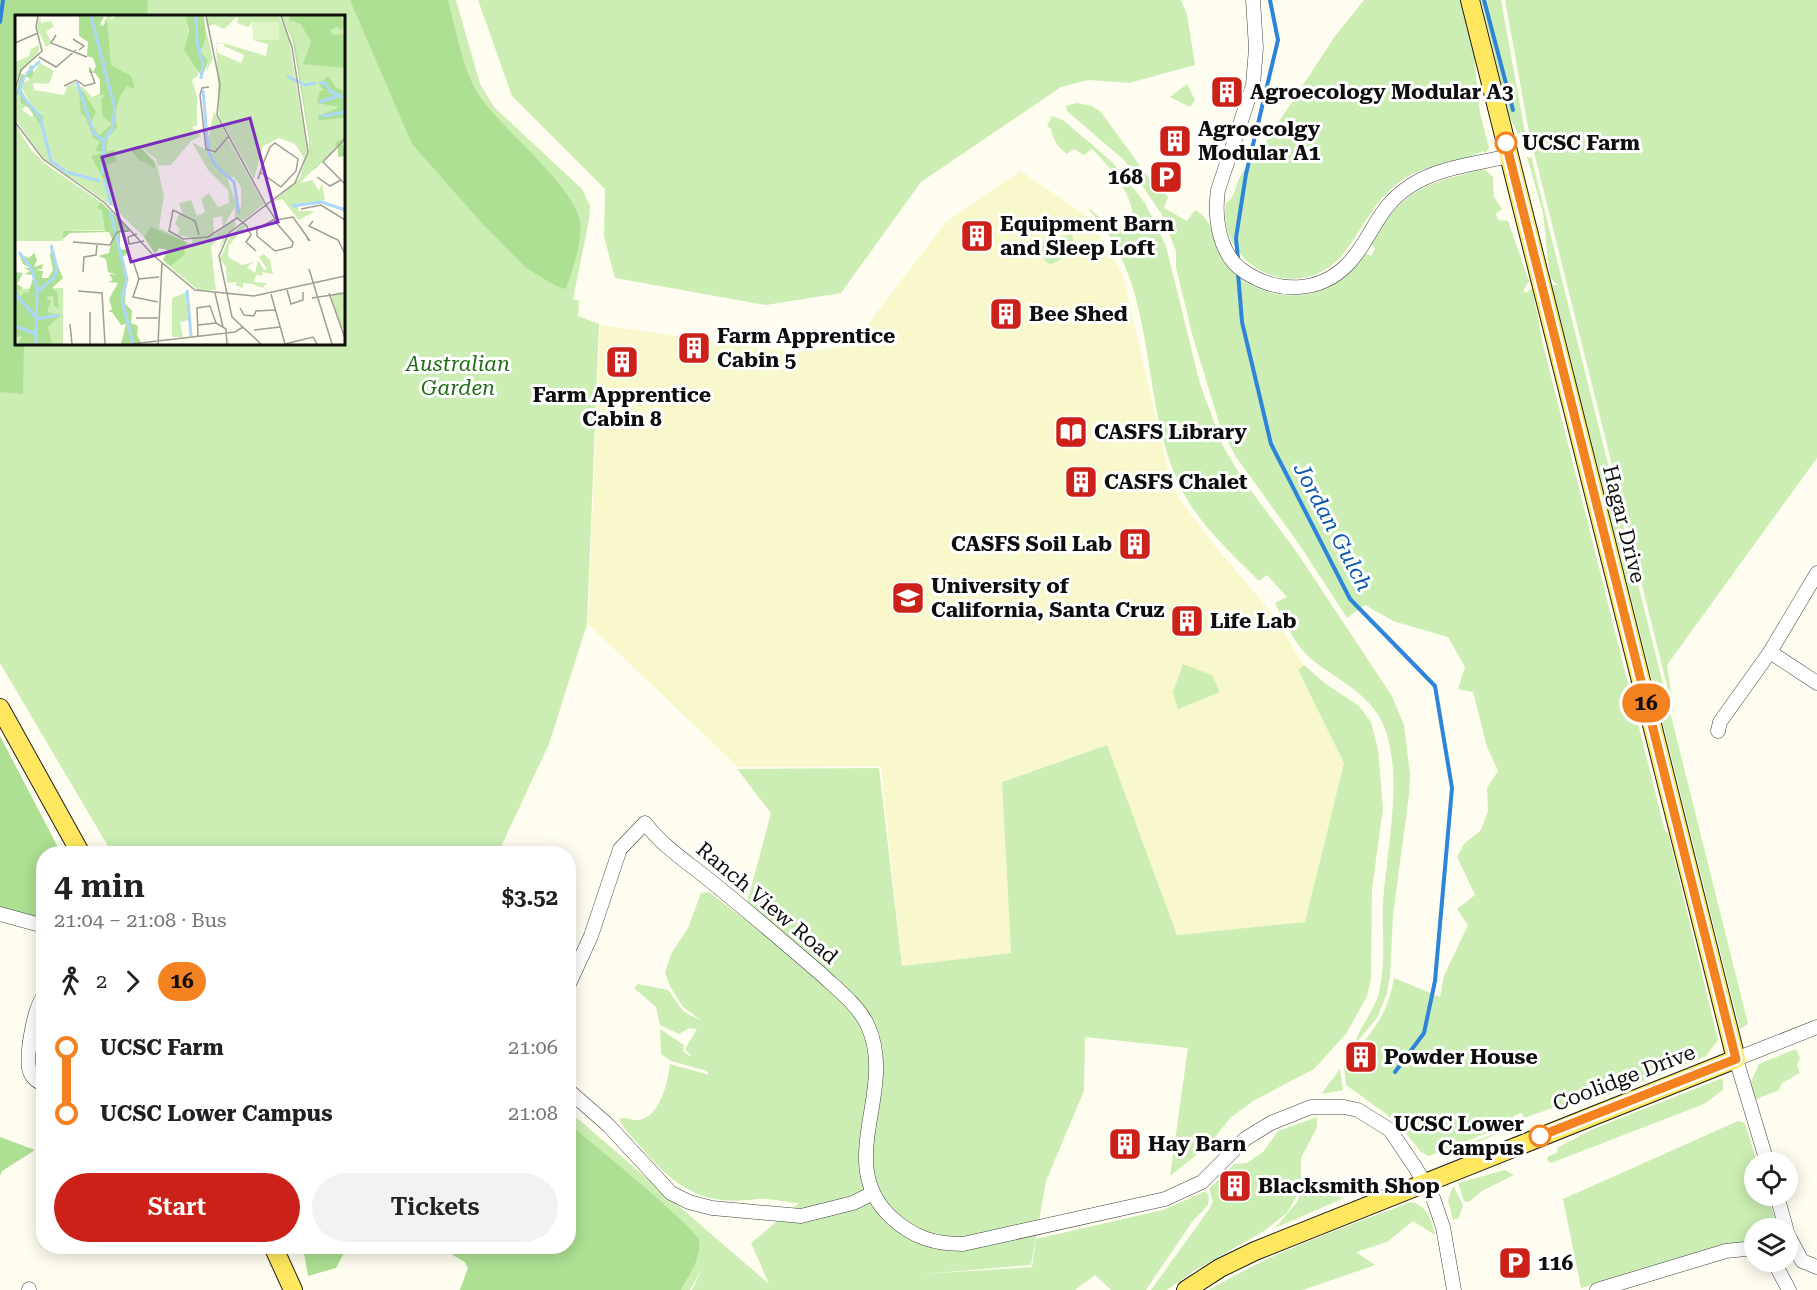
<!DOCTYPE html>
<html lang="en">
<head>
<meta charset="utf-8">
<style>
	:root { --surface:#fff; --page:#f2f2f2; --text:#202124; --muted:#757577; --accent:#cc2118 }
	body { margin:0; font-family:"Roboto Serif",serif; background:var(--page); color:var(--text); height:100vh; display:flex; flex-direction:column; font-size:22px; white-space:nowrap }
	* { box-sizing:border-box; margin:0 }
	p { font-size:20px; color:var(--muted) }
	.icon { flex:none; width:33px; height:33px; fill:none; stroke:currentColor; stroke-width:2; stroke-linecap:round; stroke-linejoin:round }
	.map { position:relative; flex:1; overflow:hidden }
	.drawer { position:absolute; left:36px; top:846px; width:540px; height:408px; display:flex; flex-direction:column; background:var(--surface); border-radius:24px; box-shadow:0 3px 15px #0003 }
	.drawer>* { flex:none }
	.badge { padding:0 12px; border-radius:20px; font-size:21px; line-height:39px }
	.controls { position:absolute; left:1744px; top:1152px; display:grid; gap:12px }
	.controls a { display:grid; place-items:center; width:54px; height:54px; border-radius:50%; background:var(--surface); box-shadow:0 3px 15px #0003; font-size:30px }
	.map>.badge { position:absolute; translate:-50% -50%; box-shadow:0 0 0 3px #fff }
	.legs { display:flex; align-items:center; gap:9px; height:66px; padding:0 18px; font-size:20px }
	.legs p { margin-inline-start:auto }
	.headline { display:flex; align-items:center; justify-content:space-between; height:102px; padding:0 18px }
	h1 { font-size:33px; font-weight:600; line-height:45px }
	.cta { display:flex; gap:12px; margin-top:auto; padding:12px 18px }
	.cta a { flex:1; height:69px; border-radius:36px; background:var(--accent); color:#fff; font-size:24px; font-weight:600; line-height:69px; text-align:center }
	.cta a+a { background:var(--page); color:var(--text) }
	ul { padding:0 18px; list-style:none }
	li { display:flex; align-items:center; gap:21px; height:66px; font-size:22px }
	li i { display:grid; place-items:center; width:9px; height:100%; margin:0 8px; background:currentColor }
	li i::after { content:''; width:15px; height:15px; margin:-8px; border:4px solid; border-radius:50%; background:var(--surface) }
	li p { margin-inline-start:auto }
	li:first-child i { background:linear-gradient(#0000 50%,currentColor 0) }
	li:last-child i { background:linear-gradient(currentColor 50%,#0000 0) }
	.map>svg:first-child { display:block }
</style>
</head>
<body>
<div class="map">
<svg width="1817" height="1290" viewBox="0 0 1817 1290">
	<rect width="100%" height="100%" fill="#fffdef"/>
	<path fill="#f8f8cc" d="M1021,171L1088,217L1123,275L1170,479L1178,497L1215,546L1273,615L1304,665L1298,670L1344,763L1305,922L1177,935L1107,745L1002,781L1011,953L902,966L881,766L738,767L588,624L600,325L796,353L851,346L947,221Z"/>
	<g fill="#cceeb4" fill-rule="evenodd">
		<path d="M0,0H456L480,84L494,107L582,189L590,206L589,220L573,299L579,301L578,316L599,324L587,624L549,744L498,853H112L0,663ZM16,16H344V344H16Z"/>
		<path d="M478,0H1181L1187,15L1195,65L1129,83L1088,80L1061,87L921,182L841,293L766,305L615,278L604,236L605,189L512,96Z"/>
		<path d="M1364,0H1460L1474,55L1480,113L1489,148L1485,153L1483,151C1457,164 1426,163 1401,181C1367,204 1357,248 1328,268C1281,299 1217,258 1226,203C1240,194 1232,177 1252,163L1335,36Z"/>
		<path d="M1481,0H1501L1526,138L1524,133L1518,134L1509,115Z"/>
		<path d="M1505,0H1817V458L1667,665L1675,718L1529,132Z"/>
		<path d="M1187,84L1195,100L1190,107L1170,97Z"/>
		<path d="M1077,103L1092,106L1101,112L1149,178L1168,197L1164,208L1187,221L1195,210C1214,219 1216,247 1227,264C1251,297 1302,305 1335,283C1347,275 1355,263 1363,252L1371,256L1375,248L1369,243C1407,188 1421,185 1484,169L1493,177L1494,197L1502,209L1496,214L1498,220L1508,221L1529,281L1523,291L1526,293L1532,288L1543,344L1665,831L1668,833L1718,1040L1706,1056L1609,1095L1559,1108L1558,1106L1524,1118L1522,1113L1513,1116L1515,1122L1429,1156L1421,1152L1396,1121L1346,1085L1344,1066C1370,1032 1386,1022 1394,978L1440,997L1444,976L1468,925L1457,909L1475,895L1457,857L1464,844L1481,830L1488,811L1487,788L1498,771L1487,747L1473,692L1458,689L1465,667L1448,637L1393,621L1365,605L1347,618L1301,547L1236,457L1221,429L1192,334L1176,267V251L1161,213L1125,161L1067,111L1066,106Z"/>
		<path d="M1052,116L1063,120L1111,161L1145,203L1166,246L1200,384L1223,446L1243,480L1296,551L1392,696L1404,725L1410,774L1409,795L1393,915L1390,976L1387,993L1377,1018L1355,1044C1357,1031 1375,1010 1379,992C1386,963 1382,934 1383,905C1386,851 1406,769 1381,720C1366,691 1332,677 1309,657C1294,643 1284,621 1275,603L1287,597L1267,575L1259,581C1233,555 1202,527 1184,494C1136,405 1163,289 1090,211L1089,208L1100,218L1127,230C1147,209 1107,163 1092,149L1084,155L1074,149L1067,154C1059,149 1052,138 1051,129L1047,126Z"/>
		<path d="M1527,157L1532,158L1534,168L1748,1024L1740,1029L1552,285H1558L1550,278L1543,213Z"/>
		<path d="M1072,234L1074,246L1067,256L1050,265L1039,254L1044,241Z"/>
		<path d="M1183,664L1212,675L1220,692L1178,709L1173,692Z"/>
		<path d="M1304,665L1326,684L1359,706L1371,722L1378,749L1383,808L1372,889L1371,978L1367,996L1346,1034L1314,1069L1253,1101L1230,1118L1210,1144L1170,1176L1188,1048L1085,1037L1084,1091L1046,1181L1031,1265L923,1274L1032,1267L1036,1239L1163,1210L1206,1191L1209,1197L1208,1205L1192,1222L1146,1290H1111L1095,1275L1075,1290H692L703,1267L690,1290H460L468,1268L465,1262L439,1247L568,1246L569,1111L769,1284L751,1243L799,1203C786,1203 771,1198 758,1199C706,1206 679,1191 644,1151C636,1141 624,1130 619,1119C626,1116 630,1121 638,1120C660,1118 668,1082 670,1064L709,1075L707,1071L671,1061L661,1054L660,1029L684,1045L683,1051L689,1056L691,1055L685,1049L697,1029L689,1028L679,1034L660,1025L656,1007L634,988L638,984L668,990L684,1012L702,1021L683,1007L671,988L665,973L671,954L688,928L701,893L709,892L743,918L771,813L737,769L879,768L902,966L1020,952L1011,953L1002,782L1107,745L1177,935L1305,922L1344,763L1298,670Z"/>
		<path d="M1796,1049L1800,1058L1797,1065L1800,1073L1782,1083L1779,1090L1754,1100L1750,1084L1759,1064Z"/>
		<path d="M1340,1069L1343,1090L1322,1094L1324,1090Z"/>
		<path d="M1720,1079H1723V1090L1704,1104L1551,1163L1548,1161L1547,1157L1558,1152L1557,1148L1593,1129Z"/>
		<path d="M1317,1117V1127L1301,1158V1182L1298,1193L1287,1213L1264,1231L1192,1272L1167,1290H1151L1210,1208L1213,1201L1209,1189L1234,1164L1247,1163L1263,1152L1278,1131Z"/>
		<path d="M1738,1121L1745,1123L1757,1162L1755,1196H1767L1775,1218L1770,1228H1755V1242L1729,1244L1581,1288L1563,1199Z"/>
		<path d="M1507,1129L1448,1156L1446,1152Z"/>
		<path d="M1505,1170L1514,1175L1482,1191L1469,1202L1464,1201L1458,1183Z"/>
		<path d="M1304,1174C1313,1189 1328,1194 1344,1198L1275,1228L1298,1201Z"/>
		<path d="M1453,1186L1463,1205L1458,1219L1453,1220L1448,1200Z"/>
		<path d="M1411,1202C1427,1205 1432,1221 1435,1235L1413,1221L1387,1242L1356,1252L1375,1265L1303,1290H1209C1272,1252 1343,1228 1411,1202Z"/>
	</g>
	<g fill="#ade092">
		<path d="M0,0H148L147,16H16V344H24L23,394L0,392Z"/>
		<path d="M350,0H448C455,27 463,69 477,92C499,128 573,183 580,222C583,242 572,270 566,289L556,286L526,268L480,221L412,144Z"/>
		<path d="M0,736L61,853L44,854L43,920L0,907Z"/>
		<path d="M569,1124C586,1138 696,1228 699,1240C702,1258 689,1274 681,1290H460L468,1268L465,1262L439,1247L568,1246Z"/>
		<path d="M0,1137L35,1150L2,1171L0,1176Z"/>
		<path d="M303,1247V1246L347,1247L336,1268L308,1276Z"/>
	</g>
	<g fill="none" stroke-linecap="round" stroke-linejoin="round">
		<g stroke="#2e84da" stroke-width="4">
			<path d="M1484,0L1513,110"/>
			<path d="M0,22L3,0"/>
			<path d="M1238,259L1236,238L1246,174L1278,40L1270,0"/>
			<path d="M1238,273L1242,322L1271,444L1350,599L1435,686L1452,788L1435,981L1424,1033L1395,1072"/>
		</g>
		<defs>
			<g id="minor">
				<path d="M1253,0L1256,48L1253,85L1218,190C1214,218 1219,256 1245,272C1278,294 1320,293 1348,264C1373,238 1375,209 1410,186C1439,167 1476,164 1509,156"/>
				<path d="M1770,652L1817,683"/>
				<path d="M1718,731L1720,722L1770,652L1817,573"/>
				<path d="M0,914L44,926"/>
				<path d="M568,986L591,936L620,849L645,823C664,848 689,863 713,883C749,912 785,943 821,974C837,989 857,1004 867,1024C899,1090 832,1163 892,1218C914,1238 935,1244 963,1244L1165,1199L1202,1182L1245,1139L1271,1123L1311,1107H1344L1358,1110L1390,1130L1415,1167L1432,1195L1443,1227L1454,1290"/>
				<path d="M44,996C34,1007 25,1058 30,1072C33,1079 37,1081 44,1085"/>
				<path d="M568,1090L608,1125L671,1193L689,1202L712,1208L801,1216L853,1203L873,1193"/>
				<path d="M1767,1162L1736,1059L1817,1027"/>
				<path d="M1777,1196L1786,1228"/>
				<path d="M1788,1235L1802,1261L1817,1267"/>
				<path d="M1774,1262L1789,1290"/>
				<path d="M29,1290V1289"/>
				<path d="M1597,1290L1726,1251L1755,1248"/>
			</g>
			<g id="major">
				<path d="M0,708L81,854"/>
				<path d="M273,1246L293,1290"/>
				<path d="M1186,1290L1220,1268L1255,1251L1736,1059L1470,0"/>
			</g>
		</defs>
		<use href="#minor" stroke="#414141" stroke-width="15"/>
		<use href="#major" stroke="#1f1f1f" stroke-width="20"/>
		<use href="#minor" stroke="#fff" stroke-width="14"/>
		<use href="#major" stroke="#ffe85f" stroke-width="18"/>
	</g>
	<g fill="none" stroke-linecap="round" stroke-linejoin="round">
		<defs>
			<path id="line-1" d="M1506,143L1736,1059L1540,1136"/>
		</defs>
		<use href="#line-1" stroke="#fff" stroke-width="14"/>
		<use href="#line-1" stroke="#f58220" stroke-width="9"/>
	</g>
	<defs>
		<symbol id="building-square" viewBox="-11 -11 22 22"><rect x="-9" y="-9" width="18" height="18" rx="4" fill="#cc2118" stroke="#fff"/><path d="M-4-6H4V6H1V3H-1V6H-4ZM-2.5-4.3h1.7v1.8h-1.7ZM.8-4.3h1.7v1.8H.8ZM-2.5-1h1.7V.8h-1.7ZM.8-1h1.7V.8H.8Z" fill="#fff"/></symbol>
		<symbol id="parking-square" viewBox="-11 -11 22 22"><rect x="-9" y="-9" width="18" height="18" rx="4" fill="#cc2118" stroke="#fff"/><path d="M-3.5-5.5H1a3.5 3.5 0 0 1 0 7H-1V5.5H-3.5ZM-1-3.4V-.6H.8a1.4 1.4 0 0 0 0-2.8Z" fill="#fff"/></symbol>
		<symbol id="library-square" viewBox="-11 -11 22 22"><rect x="-9" y="-9" width="18" height="18" rx="4" fill="#cc2118" stroke="#fff"/><path d="M-6-4Q-3-5.5-.7-3.5V5Q-3 3-6 4ZM6-4Q3-5.5 .7-3.5V5Q3 3 6 4Z" fill="#fff"/></symbol>
		<symbol id="university-square" viewBox="-11 -11 22 22"><rect x="-9" y="-9" width="18" height="18" rx="4" fill="#cc2118" stroke="#fff"/><path d="M0-5L7-2L0 1L-7-2ZM-4 1L0 2.5L4 1V4Q0 6-4 4Z" fill="#fff"/></symbol>
	</defs>
	<g fill-rule="evenodd">
		<use href="#building-square" x="1208" y="73" width="38" height="38"/>
		<use href="#building-square" x="1156" y="122" width="38" height="38"/>
		<use href="#parking-square" x="1147" y="158" width="38" height="38"/>
		<use href="#building-square" x="958" y="217" width="38" height="38"/>
		<use href="#building-square" x="987" y="295" width="38" height="38"/>
		<use href="#building-square" x="675" y="329" width="38" height="38"/>
		<use href="#building-square" x="603" y="343" width="38" height="38"/>
		<use href="#library-square" x="1052" y="413" width="38" height="38"/>
		<use href="#building-square" x="1062" y="463" width="38" height="38"/>
		<use href="#building-square" x="1116" y="525" width="38" height="38"/>
		<use href="#university-square" x="889" y="579" width="38" height="38"/>
		<use href="#building-square" x="1168" y="602" width="38" height="38"/>
		<use href="#building-square" x="1342" y="1038" width="38" height="38"/>
		<use href="#building-square" x="1106" y="1125" width="38" height="38"/>
		<use href="#building-square" x="1216" y="1167" width="38" height="38"/>
		<use href="#parking-square" x="1496" y="1244" width="38" height="38"/>
	</g>
	<g fill="#fff" stroke="#f58220" stroke-width="3">
		<circle cx="1506" cy="143" r="10"/>
		<circle cx="1540" cy="1136" r="10"/>
	</g>
	<g text-anchor="middle" dominant-baseline="central" stroke-width="6" stroke-linejoin="round" paint-order="stroke">
		<g font-size="21" font-weight="bold" fill="#0e0e0e" stroke="#fff" text-anchor="start">
			<text x="1250" y="92">Agroecology Modular A3</text>
			<text x="1198" y="129">Agroecolgy<tspan x="1198" dy="24">Modular A1</tspan></text>
			<text x="1143" y="177" text-anchor="end">168</text>
			<text x="1000" y="224">Equipment Barn<tspan x="1000" dy="24">and Sleep Loft</tspan></text>
			<text x="1029" y="314">Bee Shed</text>
			<text x="717" y="336">Farm Apprentice<tspan x="717" dy="24">Cabin 5</tspan></text>
			<text x="622" y="395" text-anchor="middle">Farm Apprentice<tspan x="622" dy="24">Cabin 8</tspan></text>
			<text x="1094" y="432">CASFS Library</text>
			<text x="1104" y="482">CASFS Chalet</text>
			<text x="1112" y="544" text-anchor="end">CASFS Soil Lab</text>
			<text x="931" y="586">University of<tspan x="931" dy="24">California, Santa Cruz</tspan></text>
			<text x="1210" y="621">Life Lab</text>
			<text x="1384" y="1057">Powder House</text>
			<text x="1148" y="1144">Hay Barn</text>
			<text x="1258" y="1186">Blacksmith Shop</text>
			<text x="1538" y="1263">116</text>
		</g>
		<g font-size="21" font-weight="bold" fill="#0e0e0e" stroke="#fff" text-anchor="start">
			<text x="1522" y="143">UCSC Farm</text>
			<text x="1524" y="1124" text-anchor="end">UCSC Lower<tspan x="1524" dy="24">Campus</tspan></text>
		</g>
		<g font-size="21" font-style="italic" fill="#216d17" stroke="#fff">
			<text x="458" y="364">Australian<tspan x="458" dy="24">Garden</tspan></text>
		</g>
		<g font-size="21" fill="#0e0e0e" stroke="#fff">
			<text transform="translate(1624 524) rotate(76)">Hagar Drive</text>
			<text transform="translate(767 903) rotate(40)">Ranch View Road</text>
			<text transform="translate(1624 1078) rotate(-21)">Coolidge Drive</text>
		</g>
		<g font-size="22" font-style="italic" fill="#0a56ad" stroke="#fff">
			<text transform="translate(1333 527) rotate(62)">Jordan Gulch</text>
		</g>
	</g>
	<g transform="translate(15 15)">
		<rect width="330" height="330" fill="#fffdef"/>
		<path d="M25,1L26,8L36,6L39,11L31,17L37,28L31,32L22,13ZM93,1H97L94,6L101,1H171L174,10L171,33L183,52V61L177,65L182,82V110L177,112L186,121L176,126L156,150L143,151L141,144L123,130L140,146L143,155L149,180L144,213L176,229L178,223L162,220L165,214L160,209L164,199L168,200L164,188L176,185L182,201L190,197L186,184L194,178L203,192L214,188L213,175L193,155L177,127L197,138L213,124L249,189L229,205L219,202L220,198V192L208,212L207,201L198,203L199,220L219,205L221,210L203,235L208,224L204,222L196,232L201,275H183L155,252L148,245L153,235L144,233L140,239L131,224L97,191L30,145L0,104V84L4,79L6,88L11,90L7,95L17,102L20,97L5,70L15,64L24,49L18,48L23,47L39,56L34,69L18,68L19,75L49,80L52,71L62,66L60,71L68,72L77,82L89,77L83,5L92,15L89,6ZM212,162H219L226,172V192L222,191ZM191,1H223L209,14L198,9L193,12ZM223,1H264L274,24L292,136L283,162L289,143L280,129L264,123L248,131L239,164L204,102L201,28H207L201,29L203,38L226,48L229,40L209,31L208,28L251,41L253,29L238,25H264L237,7L233,12L222,8ZM266,1H330V123L285,168L297,165L304,176L307,168L310,185L284,190L283,196H300L284,205L267,184L257,187L285,163L295,128L278,27ZM190,10L198,44L191,57L193,48L186,34L191,23ZM24,30V36L0,65V47L14,41L16,34ZM199,96L212,122L199,137L192,134V129ZM0,109L17,136L33,151L86,187L91,215L48,216V226H0ZM228,209L231,211L214,230L213,242L227,250L239,247L232,252L240,258L243,245L249,255L252,254L244,242L249,239L255,245L258,259L247,257V261L241,260L239,267L252,268L248,272L253,275L237,269L228,268V273L220,270L222,267L212,268L211,252L205,244L216,219ZM48,273V329H0V274ZM172,277L173,305L165,307L168,322H157V283ZM324,277L330,278V312L326,314L316,280Z" fill="#cceeb4" fill-rule="evenodd"/>
		<path d="M64,1L89,2L84,10L87,12L92,6L96,50L116,61L119,70V74L112,71L105,81L100,97L102,113L93,122L91,137L80,136L85,127L78,123L70,101L66,99L64,78L68,76L81,97L76,108L84,120L97,109L88,102L86,85L90,80H85V65L80,58H74V51L78,57L81,51L78,43L72,41L73,27L64,21ZM171,1H189L191,23L186,35L193,47L187,62L169,35L174,16ZM274,1H325L328,7L330,1L328,14H323L324,11L315,15L318,20L330,19V53L288,49L296,27L286,9L274,5L280,29L299,153L321,132L320,128L330,122L327,127L330,141L323,142V130L299,155ZM16,49L19,59L15,64L11,61L5,72L16,93L28,101V114L14,93L6,88L4,79L0,82L6,59L11,60ZM313,61L321,73L330,76V103L304,105L303,101L325,92L302,88L305,76H309L304,69ZM123,130L139,147L140,153L124,145L115,134ZM99,135L101,146L92,150L98,174H94L76,141ZM86,187L116,216L105,217V234L115,235L108,242L112,260L110,288L117,296L116,308L123,311L122,320L127,329H106L111,309L106,310L97,297H93L97,294L94,284L103,268L93,267L98,265L94,259L102,260L93,257L91,244L83,241L94,238L97,224L94,217L55,218L48,224V216H90L87,195L82,193ZM136,212L171,227L169,240L156,251L148,245L153,235L144,233L140,239L129,222ZM38,227L37,238L48,263L37,273L42,277L44,293L39,291L38,281L31,282L36,286L32,297L46,300L33,312L37,329H3L7,321L1,322V257L8,258L2,269L8,273L2,276L6,282L9,277L13,278L18,264L17,260L10,259L15,256L9,253H15L8,249L4,239L14,243L19,238L22,245L19,252L28,249L27,254L20,255L28,256L27,263H33L38,255L35,240Z" fill="#ade092"/>
		<path d="M237,7H264V25H238Z" fill="#e0f4c7"/>
		<path fill="none" stroke="#aed7fc" stroke-width="3" d="M76,1L100,94L97,114L89,125L87,160M181,1L182,27L188,48L186,64M11,59L25,46M10,60L4,77L25,102L36,146L50,156M272,61L290,70L301,68M62,67L79,119L88,125M304,68H310L316,77L330,83M188,75L193,135L200,150L219,167L224,199M304,87L323,81M307,101L330,97M51,157L85,166M89,164L96,190M277,191L307,187L330,195M95,196L112,264L107,284L118,329M4,237L16,253L22,272L21,329M172,275L176,321M23,276L39,263L42,253L36,230M0,279L21,302M22,304L44,300M0,311L21,319"/>
		<path fill="none" stroke="#9f9d95" stroke-width="1.5" d="M191,1L205,69L202,100L251,190L214,218L204,241L217,302L246,329M266,1L277,32L293,137L280,168L251,190L261,205L278,202L295,226L292,224M41,20L36,28L72,42M58,24L69,31L64,35M0,28L23,18M24,42L41,52L61,35M49,71L61,65L70,71L80,68L75,55M194,72L187,73L185,80L191,134L200,137L213,122M0,75L6,55L27,36L21,12L23,1M0,107L28,144L90,188L139,241L180,275L239,281L330,261M330,124L308,147L330,169M302,162L315,171L326,165M243,164L248,149L255,132L260,128L283,144L281,156L266,172L245,157M286,194L306,190L330,205M258,205L242,214V221L260,236L277,232L278,227L258,204M298,206L294,211L323,225L330,239M122,219L113,222L114,229L129,226M184,220L180,206L158,195L154,216L168,224L193,222L222,203L231,210L236,220L231,227L241,236M58,227L95,230L102,217L114,216M118,246L124,264M294,254L317,329M68,257L69,242L81,240L82,230M272,275L276,289L288,285V277M63,276L87,278L90,329M200,278L208,312M314,278L330,323M256,279L270,329M297,283L330,278M143,287L118,282L124,264L144,262M225,293L229,300L239,301M239,301L241,296L260,295M121,303H143M55,309L57,329M183,310L201,308M239,315L265,312M183,321L182,293L195,291L201,308L211,314L212,329M75,329V297M117,329L220,317L228,312M143,329L147,248M270,329L298,322L302,329"/>
		<path fill="#7b2cbf" fill-opacity="0.15" stroke="#7b2cbf" stroke-width="3" d="M235,103L263,207L116,247L87,142Z"/>
		<rect width="330" height="330" fill="none" stroke="#0e0e0e" stroke-width="3"/>
	</g>
</svg>
<div class="controls">
<a><svg class="icon" aria-label="locate" viewBox="0 0 24 24"><circle cx="12" cy="12" r="6"/><path d="M12 2v4M12 18v4M2 12h4M18 12h4"/></svg></a>
<a><svg class="icon" aria-label="layers" viewBox="0 0 24 24"><path d="M12 4l9 5-9 5-9-5zM3 14l9 5 9-5"/></svg></a>
</div>
<b class="badge" style="left:1646px;top:703px;background:#f58220;color:#111">16</b>
<section class="drawer">
<div class="headline"><div><h1>4 min</h1><p>21:04 – 21:08 · Bus</p></div><b>$3.52</b></div>
<div class="legs"><svg class="icon" aria-label="walk" viewBox="0 0 24 24"><circle cx="13" cy="4" r="2"/><path d="M13 8l-2 6 4 7M11 14l-3 7M7 12l3-4h3l4 4"/></svg>2<svg class="icon" aria-label="forward" viewBox="0 0 24 24"><path d="M9 5l7 7-7 7"/></svg><b class="badge" style="background:#f58220;color:#111">16</b></div>
<ul>
<li><i style="color:#f58220"></i><b>UCSC Farm</b><p>21:06</p></li>
<li><i style="color:#f58220"></i><b>UCSC Lower Campus</b><p>21:08</p></li>
</ul>
<div class="cta"><a>Start</a><a>Tickets</a></div>
</section>
</div>
</body>
</html>
